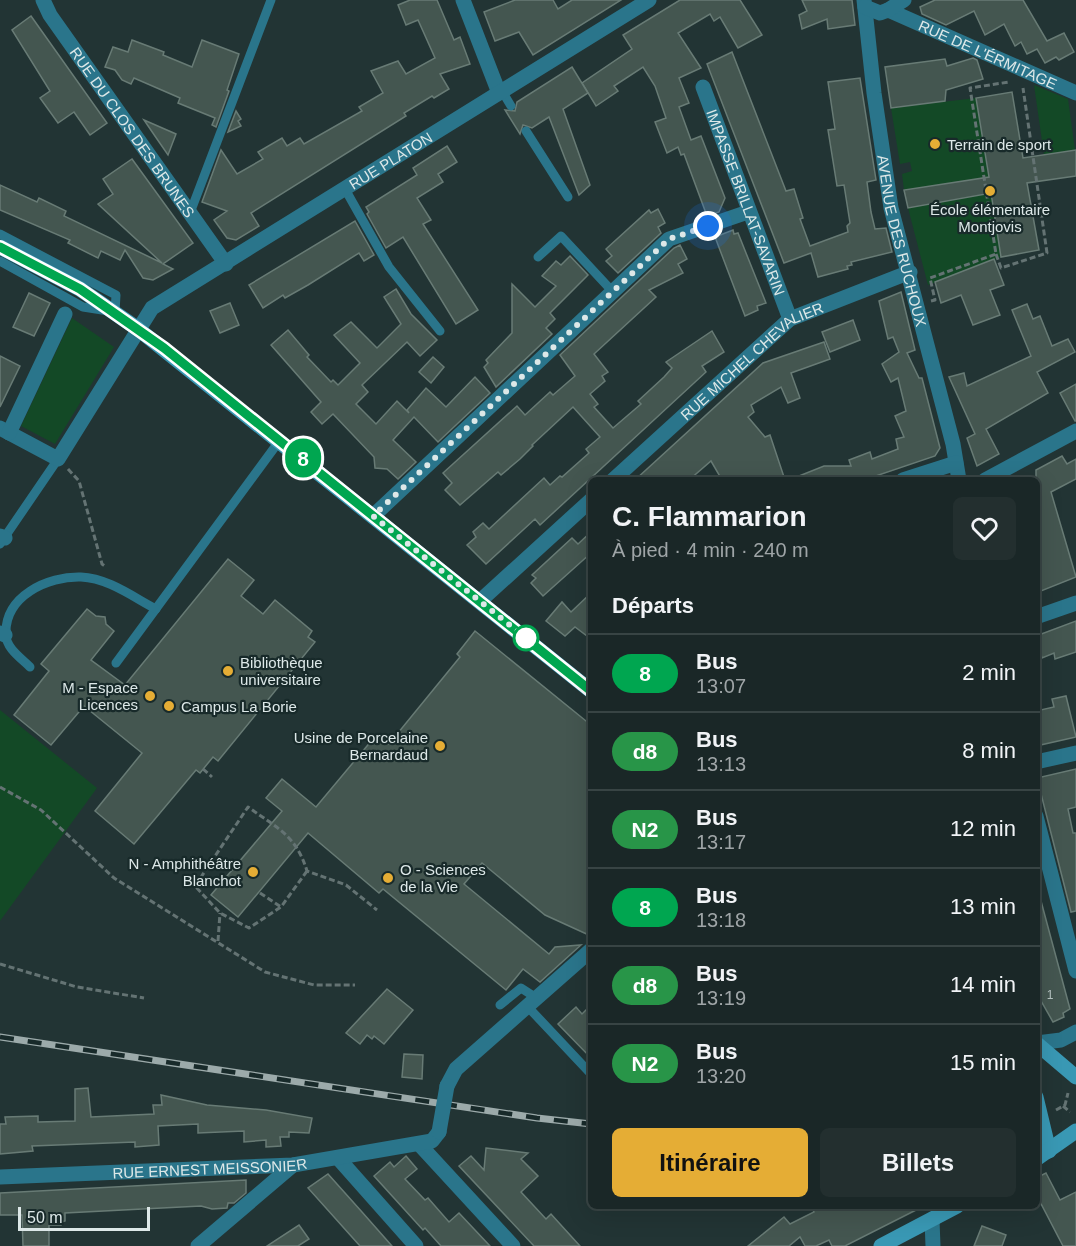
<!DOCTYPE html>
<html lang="fr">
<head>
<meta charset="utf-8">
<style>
	:root { --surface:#1a2727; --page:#232f2f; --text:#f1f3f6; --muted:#9fa5a7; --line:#384444; --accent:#e5ad35 }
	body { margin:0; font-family:Helvetica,sans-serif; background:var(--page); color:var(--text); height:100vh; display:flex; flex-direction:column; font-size:22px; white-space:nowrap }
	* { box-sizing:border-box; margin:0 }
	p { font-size:20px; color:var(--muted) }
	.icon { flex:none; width:33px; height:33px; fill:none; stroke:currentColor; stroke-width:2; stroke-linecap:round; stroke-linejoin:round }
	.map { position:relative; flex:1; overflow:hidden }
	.panel { position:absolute; left:588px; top:477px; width:452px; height:732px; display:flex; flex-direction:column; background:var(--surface); border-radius:9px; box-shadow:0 6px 24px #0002,0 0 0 2px var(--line) }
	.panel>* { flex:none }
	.badge { padding:0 12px; border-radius:20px; font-size:21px; line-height:39px }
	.scale { position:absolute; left:18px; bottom:15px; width:132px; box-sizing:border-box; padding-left:6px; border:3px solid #dde8e8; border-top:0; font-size:16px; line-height:21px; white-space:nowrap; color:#dde8e8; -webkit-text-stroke:4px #182a2a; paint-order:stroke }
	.you { position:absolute; width:30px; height:30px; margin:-15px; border:4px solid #fff; border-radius:50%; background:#1a73e8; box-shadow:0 0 0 9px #1a73e833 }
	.map>.badge { position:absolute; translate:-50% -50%; box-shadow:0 0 0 3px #fff }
	h2 { padding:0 24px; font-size:22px; line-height:54px }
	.round { display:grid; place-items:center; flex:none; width:63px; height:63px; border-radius:9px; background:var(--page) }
	.summary { display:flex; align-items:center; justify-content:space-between; height:102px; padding:0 24px }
	h1 { font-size:28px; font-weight:800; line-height:45px }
	.primary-button { display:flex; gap:12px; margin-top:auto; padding:12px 24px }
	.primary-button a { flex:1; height:69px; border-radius:9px; background:var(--accent); color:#111; font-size:24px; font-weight:800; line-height:69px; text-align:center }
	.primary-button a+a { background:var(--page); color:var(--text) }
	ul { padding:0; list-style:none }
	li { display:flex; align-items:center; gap:18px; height:78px; padding:0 24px; border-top:2px solid var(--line) }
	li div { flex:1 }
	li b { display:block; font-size:22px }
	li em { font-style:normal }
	li .badge { min-width:66px; font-weight:700; text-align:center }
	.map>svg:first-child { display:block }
</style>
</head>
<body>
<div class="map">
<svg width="1076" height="1246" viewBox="0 0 1076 1246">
	<rect width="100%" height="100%" fill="#223434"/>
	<g fill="#134926">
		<path d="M1034,85L1068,99L1075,150L1044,155Z"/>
		<path d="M976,98L1001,257L928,285L908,208L971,197L969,180L904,190L902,174L912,171L910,162L900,164L891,108Z"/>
		<path d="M72,318L114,347L55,444L21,426Z"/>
		<path d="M0,710L97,788L0,921Z"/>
	</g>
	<g fill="#445650" stroke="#687b75" stroke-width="1.5">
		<path d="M410,0H437L454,40L460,37L470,64L440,74L449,89L434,98L432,96L404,113L406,116L251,213L259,226L236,240L227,238L214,220L227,211L202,202L221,150L237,174L263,159L258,152L282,138L287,146L300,138L304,144L362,111L359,107L383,93L371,71L398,61L406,74L435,58L418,20L406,25L398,5Z"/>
		<path d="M515,0H553L558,9L572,0H621L533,55L519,32L495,41L484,12Z"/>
		<path d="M680,0H740L762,35L738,48L720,17L714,21L710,14L678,33L701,68L679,78L689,103L679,107L691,140L701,136L725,198L719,212L707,216L684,154L681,155L678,147L667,153L655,122L666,118L655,86L643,67L614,86L618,91L596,106L582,83L632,49L623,35Z"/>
		<path d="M802,0H852L855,25L828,29L827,19L802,29L799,15L807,11Z"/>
		<path d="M935,0H1023L1047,41L1064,33L1074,52L1059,60L1056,57L1045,63L1037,49L1027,54L1021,42L1015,46L1004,24L985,35L974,11L946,25L922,14L920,7Z"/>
		<path d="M31,16L107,123L90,135L74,112L58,123L40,98L50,91L12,30Z"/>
		<path d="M132,40L164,52L163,55L192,67L202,40L239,54L227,90L229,91L216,127L212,125L215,118L178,103L180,98L134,78L131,84L122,80L115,70L105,67L113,47L128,52Z"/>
		<path d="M732,52L786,191L794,189L803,218L800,219L810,246L848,232L847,226L850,223L844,185L837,186L828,130L835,129L828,82L860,78L876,180L867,182L871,212L875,229L886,228L892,252L851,262L852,265L847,266L848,269L818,277L811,253L784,263L707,64Z"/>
		<path d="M973,58L977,60L983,79L946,90L945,101L891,108L885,67L945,59L947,66Z"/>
		<path d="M572,67L588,93L563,109L590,185L579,195L549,117L532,128L523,125L520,134L505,110L515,111L517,102Z"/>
		<path d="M1012,92L1023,158L1076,150V176L1027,183L1039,250L1001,257L991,193L908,208L904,190L989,177L976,98Z"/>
		<path d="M236,111L241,119L238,121L241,126L228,132Z"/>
		<path d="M144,120L176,134L168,155L157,139Z"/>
		<path d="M447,146L457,162L438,174L443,182L417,198L431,220L423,224L478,310L456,324L403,237L386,248L367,214L369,212L366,207L417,175L413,168Z"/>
		<path d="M132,159L193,243L163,264L173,269L153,280L143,278L125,250L120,260L101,251L98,258L68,243L70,240L0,210V185L37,202L39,198L66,211L64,216L162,263L98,204L113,194L103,179Z"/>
		<path d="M658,209L665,223L658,227L661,233L618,273L606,261L612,256L606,249L649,210L651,213Z"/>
		<path d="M355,221L374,255L364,261L359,253L308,285L285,298L283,295L263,308L249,285Z"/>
		<path d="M733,230L734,234L738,233L766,303L757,306L758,310L745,316L715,237Z"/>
		<path d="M680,245L687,259L678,264L683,273L649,290L656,297L594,354L608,372L602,376L605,381L590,394L598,404L594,407L613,428L641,404L638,401L664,377L672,368L666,362L712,331L724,352L702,366L706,372L540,525L535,519L486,564L467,545L476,537L473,532L483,523L489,529L544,478L550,485L560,476L562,477L589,453L586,449L600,437L573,407L532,445L533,446L520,459L501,475L498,472L460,505L445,490L452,483L443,473L517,406L525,415L550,392L553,395L575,376L560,355L674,248Z"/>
		<path d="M570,256L588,275L550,313L555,319L546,328L552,334L496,387L484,367L488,363L486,360L512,333V284L535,307L556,286L542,276L556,261L561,265Z"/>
		<path d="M994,259L1004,285L990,290L1000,315L973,325L961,295L941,303L935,282Z"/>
		<path d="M396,289L411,314L437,340L420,356L407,342L362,385L368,392L356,404L376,424L397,401L409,413L407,410L426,388L446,407L475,377L490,393L438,442L414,417L393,440L416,462L398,479L387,469L375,468L374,457L333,414L322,424L311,412L321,402L271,345L288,330L309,355L307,357L331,382L333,380L338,385L360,363L334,335L351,322L377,348L401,324L384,297Z"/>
		<path d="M901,292L915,350L907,353L919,378H922L940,448L935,456L864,480H789L824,466H851L849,460L870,452L872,459L898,449L896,439L904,437L895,416L906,411L898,378L891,382L882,364L899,352L893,337L888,339L879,301Z"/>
		<path d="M29,293L50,303L34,336L13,327Z"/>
		<path d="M230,303L239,325L220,333L210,311Z"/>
		<path d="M1027,304L1033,319L1040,316L1052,346L1068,339L1075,352L1037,372L1048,393L986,429L999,454L977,466L967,438L975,434L949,377L964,373L967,386L1031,356L1012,310Z"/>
		<path d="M853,320L860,340L830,352L822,332Z"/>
		<path d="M824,342L830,359L791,373L800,398L788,403L781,387L751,405L754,412L748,417L765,437L770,435L785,480H722L711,461L689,480H635L763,363Z"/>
		<path d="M0,356L20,366L0,407Z"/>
		<path d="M433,357L444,367L431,383L419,372Z"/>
		<path d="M1076,384V421H1075L1060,393Z"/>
		<path d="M1062,456L1067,464L1076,459V479L1051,492L1076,577L1036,593V470Z"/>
		<path d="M591,532V553L543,596L531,583L536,578L532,575L572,538L578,544Z"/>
		<path d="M228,559L254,580L241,596L263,614L275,600L312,631L308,637L315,642L218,761L213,757L200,773L196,770L134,844L95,811L142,753L84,706L51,745L14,715L49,671L41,664L87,609L96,616L105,617L106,624L114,631L91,660L125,685Z"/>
		<path d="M591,593V639L575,627L565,636L546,621L562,602L571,612Z"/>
		<path d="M1076,621V652L1055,659L1054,653L1042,658L1036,636Z"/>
		<path d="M475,631L591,725V936L545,915L482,863L464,884L549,954L555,947L581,945L540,982L523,969L506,990L383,889L379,893L308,833L238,917L211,895L282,811L266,798L282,779L316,807L377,734L389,744L460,657L457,654Z"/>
		<path d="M1066,696L1076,737L1036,746V711L1054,707L1052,699Z"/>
		<path d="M1076,769V807L1068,809L1073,833H1076V911L1071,912L1037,778Z"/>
		<path d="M1041,901L1070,1009L1063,1013L1064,1017L1053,1022L1036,992V902Z"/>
		<path d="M387,989L413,1010L384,1044L374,1036L372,1039L367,1035L360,1044L346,1033Z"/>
		<path d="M591,1005V1058L558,1024L576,1007L582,1014Z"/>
		<path d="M404,1054L423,1055L422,1079L402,1077Z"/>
		<path d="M88,1088L91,1117L154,1114L153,1105H162L161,1095L207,1105L266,1110L312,1118L309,1133L289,1132V1137H280L281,1146L266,1147V1140L244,1142V1131L198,1133V1124L158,1126L159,1145L135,1147V1142L32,1146L33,1151L0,1154V1124H6L5,1117L38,1116V1122L75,1121V1089Z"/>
		<path d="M486,1148L528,1153L521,1159L538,1176L521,1192L546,1219L551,1214L580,1246H534L459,1166L471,1156L484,1170Z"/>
		<path d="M406,1156L417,1169L405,1179L425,1200L428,1198L449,1222L459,1213L490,1246H441L425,1228L423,1230L374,1176L390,1162L394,1167Z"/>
		<path d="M1046,1173L1060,1200L1076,1192V1246H1063L1036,1194V1178Z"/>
		<path d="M328,1174L362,1212L392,1246H360L308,1188Z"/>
		<path d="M246,1180V1193L234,1203H228L227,1208L212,1209L201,1206L65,1213V1221L61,1222V1225H49V1246H23L22,1215H0V1193Z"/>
		<path d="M811,1206H924L845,1246H832L829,1240L816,1246H805L800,1237L789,1246H748L784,1217L790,1224L814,1212Z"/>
		<path d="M299,1225L309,1239L298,1246H267Z"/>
		<path d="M982,1226L1006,1235L1002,1246H974Z"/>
	</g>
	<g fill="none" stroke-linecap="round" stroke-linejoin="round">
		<g stroke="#647373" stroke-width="3" stroke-dasharray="6 3" stroke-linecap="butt">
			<path d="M996,254L1001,268L1047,253L1023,88"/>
			<path d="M931,301L935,300L930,278L996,254L970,88L1009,82"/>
			<path d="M68,469L79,481L102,564L106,567"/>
			<path d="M203,769L212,777"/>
			<path d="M0,787L41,810L114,878L265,972L314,985H355"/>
			<path d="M307,871L281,907L249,928L220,913L195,886L248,807C277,828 296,835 307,871L346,885L377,910"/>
			<path d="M260,893L281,907"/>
			<path d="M218,941L220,913"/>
			<path d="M0,964L77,987L144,998"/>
			<path d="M1063,1106L1070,1112"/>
			<path d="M1056,1110L1065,1105L1068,1093"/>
		</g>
		<g stroke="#2a758b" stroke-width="9">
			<path d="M502,91L511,106"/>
			<path d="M526,131L568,197"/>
			<path d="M345,189L389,267L440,331"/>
			<path d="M190,213L271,0"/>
			<path d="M0,234L116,295L115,312L83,307L0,261"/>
			<path d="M538,257L561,236L613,292"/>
			<path d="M0,544L58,459"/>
			<path d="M116,663L280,440"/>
			<path d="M30,667C21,658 6,648 6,635C4,596 48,576 81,577C108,578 133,597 156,609"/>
			<path d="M500,1005L521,988L538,999"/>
			<path d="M528,1007L591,1074"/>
		</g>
		<g stroke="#2a758b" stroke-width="15">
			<path id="s1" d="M43,0L50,15L226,264"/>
			<path d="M463,0L499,93"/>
			<path id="s2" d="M864,0L874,93L891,208L953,444L959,480"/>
			<path id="s3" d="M865,7L880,13L888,10L1076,93"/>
			<path d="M888,10L904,0"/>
			<path id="s4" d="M703,87L790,319"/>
			<path id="s5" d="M0,428L58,459L152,308L649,0"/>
			<path d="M9,433L65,314"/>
			<path id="s6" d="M613,480L790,319L910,272"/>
			<path d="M903,480L956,463"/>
			<path d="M985,480L1076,431"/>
			<path d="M373,516L669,239L748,212"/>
			<path d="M0,536L5,538"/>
			<path d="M480,601L591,500"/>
			<path d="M1036,617L1076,603"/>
			<path d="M0,633L5,635"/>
			<path d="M1036,762L1076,753"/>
			<path d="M1036,816L1076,971"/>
			<path d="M1037,1043L1061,1040L1076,1032"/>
			<path d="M447,1086L456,1069L591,950"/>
			<path d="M419,1144L513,1246"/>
			<path d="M338,1158L416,1246"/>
			<path id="s7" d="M0,1177L293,1165L432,1141L439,1132"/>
			<path d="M932,1220L933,1246"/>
			<path d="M198,1246L293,1165"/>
		</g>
		<g stroke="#3998b4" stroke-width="15">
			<path d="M0,247L80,289L138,329L591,691"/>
			<path d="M1036,1043L1076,1077"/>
			<path d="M1036,1097L1049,1151"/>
			<path d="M1036,1159L1076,1131"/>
			<path d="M881,1246L957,1206"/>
		</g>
		<defs>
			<path id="rail" d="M0,1037L537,1118L591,1124"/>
		</defs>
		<use href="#rail" stroke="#9caaaa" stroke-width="7"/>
		<use href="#rail" stroke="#182a2a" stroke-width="4.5" stroke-dasharray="14" stroke-linecap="butt"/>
		<path stroke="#2a758b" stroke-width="15" d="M439,1132L447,1086"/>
	</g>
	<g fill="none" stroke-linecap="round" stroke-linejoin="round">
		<defs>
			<path id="line" d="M0,247L80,289L164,348L591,691"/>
		</defs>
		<use href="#line" stroke="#fff" stroke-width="14"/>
		<use href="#line" stroke="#00a650" stroke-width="9"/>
		<path stroke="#dde8e8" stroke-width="6" stroke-dasharray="0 10.8" d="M526,638L373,516L669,239L708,226"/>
	</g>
	<g fill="#e5ad35" stroke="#182a2a" stroke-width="2">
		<circle cx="935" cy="144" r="6"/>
		<circle cx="990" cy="191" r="6"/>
		<circle cx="228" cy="671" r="6"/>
		<circle cx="150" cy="696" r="6"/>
		<circle cx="169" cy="706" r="6"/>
		<circle cx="440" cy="746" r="6"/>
		<circle cx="253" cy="872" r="6"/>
		<circle cx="388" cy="878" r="6"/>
	</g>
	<circle fill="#fff" stroke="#00a650" stroke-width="3" cx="526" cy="638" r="12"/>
	<g text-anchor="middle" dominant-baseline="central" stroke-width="4.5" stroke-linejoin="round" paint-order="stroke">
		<g font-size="12" fill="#b7c4c2">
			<text x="1050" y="995">1</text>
		</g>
		<g font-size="15" fill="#dde8e8" stroke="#182a2a">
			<text stroke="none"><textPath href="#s3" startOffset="134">RUE DE L'ÉRMITAGE</textPath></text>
			<text stroke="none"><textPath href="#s1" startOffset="160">RUE DU CLOS DES BRUNES</textPath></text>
			<text stroke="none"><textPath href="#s5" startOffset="524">RUE PLATON</textPath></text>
			<text stroke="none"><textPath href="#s4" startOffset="123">IMPASSE BRILLAT-SAVARIN</textPath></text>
			<text stroke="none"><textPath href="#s2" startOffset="244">AVENUE DES RUCHOUX</textPath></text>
			<text stroke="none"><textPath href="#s6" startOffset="184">RUE MICHEL CHEVALIER</textPath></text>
			<text stroke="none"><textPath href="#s7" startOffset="210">RUE ERNEST MEISSONIER</textPath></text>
		</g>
		<g font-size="15" fill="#dde8e8" stroke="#182a2a" text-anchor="start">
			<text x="947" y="144">Terrain de sport</text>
			<text x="990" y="209" text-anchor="middle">École élémentaire<tspan x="990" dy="17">Montjovis</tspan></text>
			<text x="240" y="662">Bibliothèque<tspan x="240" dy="17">universitaire</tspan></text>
			<text x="138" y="687" text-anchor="end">M - Espace<tspan x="138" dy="17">Licences</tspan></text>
			<text x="181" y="706">Campus La Borie</text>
			<text x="428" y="737" text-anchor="end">Usine de Porcelaine<tspan x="428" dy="17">Bernardaud</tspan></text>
			<text x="241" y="863" text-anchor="end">N - Amphithéâtre<tspan x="241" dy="17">Blanchot</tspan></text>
			<text x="400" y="869">O - Sciences<tspan x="400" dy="17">de la Vie</tspan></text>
		</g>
	</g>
</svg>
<div class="scale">50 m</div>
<div class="you" style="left:708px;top:226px"></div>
<b class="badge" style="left:303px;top:458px;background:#00a650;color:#fff">8</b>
<section class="panel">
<div class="summary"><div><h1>C. Flammarion</h1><p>À pied · 4 min · 240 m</p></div><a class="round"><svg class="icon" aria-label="heart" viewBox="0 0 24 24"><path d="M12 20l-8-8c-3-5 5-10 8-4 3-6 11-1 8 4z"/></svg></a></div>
<h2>Départs</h2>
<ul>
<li><span class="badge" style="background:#00a650;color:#fff">8</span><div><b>Bus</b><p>13:07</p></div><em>2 min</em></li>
<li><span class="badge" style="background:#289548;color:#fff">d8</span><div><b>Bus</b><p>13:13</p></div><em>8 min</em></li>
<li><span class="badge" style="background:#289548;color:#fff">N2</span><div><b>Bus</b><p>13:17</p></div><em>12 min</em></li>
<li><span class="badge" style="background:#00a650;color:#fff">8</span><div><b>Bus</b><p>13:18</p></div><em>13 min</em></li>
<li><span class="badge" style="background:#289548;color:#fff">d8</span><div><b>Bus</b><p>13:19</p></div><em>14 min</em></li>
<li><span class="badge" style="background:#289548;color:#fff">N2</span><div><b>Bus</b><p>13:20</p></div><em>15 min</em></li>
</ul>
<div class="primary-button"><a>Itinéraire</a><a>Billets</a></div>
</section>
</div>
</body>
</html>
